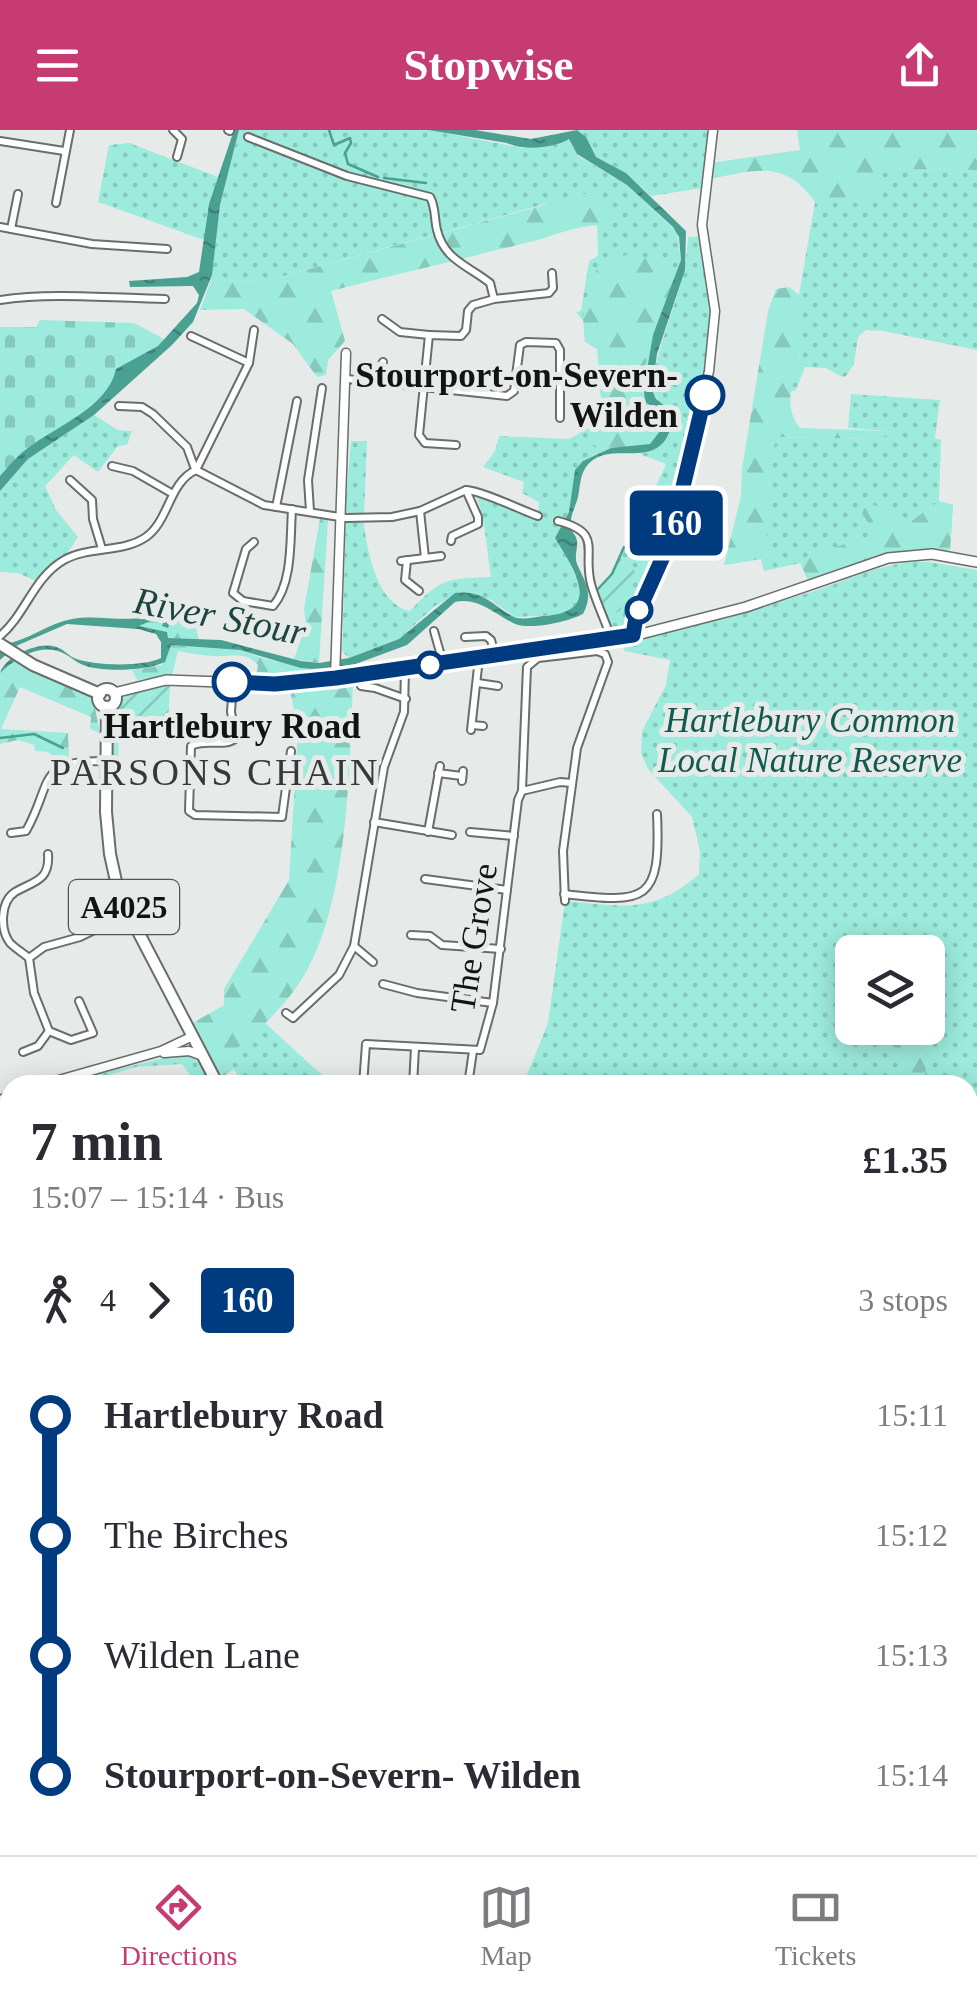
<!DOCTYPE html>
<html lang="en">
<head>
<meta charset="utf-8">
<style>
	:root { --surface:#fff; --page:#f7f7f7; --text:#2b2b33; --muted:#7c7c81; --line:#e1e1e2; --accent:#c63b72 }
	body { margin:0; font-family:Georgia,serif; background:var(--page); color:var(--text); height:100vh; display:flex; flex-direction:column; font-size:38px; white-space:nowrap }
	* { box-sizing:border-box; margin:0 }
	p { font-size:32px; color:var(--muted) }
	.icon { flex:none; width:55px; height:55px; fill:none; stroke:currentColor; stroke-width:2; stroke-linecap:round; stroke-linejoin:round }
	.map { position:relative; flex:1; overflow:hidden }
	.sheet { position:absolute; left:0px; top:945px; width:978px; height:780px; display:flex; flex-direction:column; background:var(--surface); border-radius:30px 30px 0 0; box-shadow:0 5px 25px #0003 }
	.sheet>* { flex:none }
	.badge { padding:0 20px; border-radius:8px; font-size:35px; line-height:65px }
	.controls { position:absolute; left:835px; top:805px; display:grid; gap:20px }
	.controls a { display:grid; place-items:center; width:110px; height:110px; border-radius:15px; background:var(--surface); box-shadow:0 5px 25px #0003; font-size:50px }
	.map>.badge { position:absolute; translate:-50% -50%; box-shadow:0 0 0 5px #fff }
	.legs { display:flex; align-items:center; gap:15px; height:110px; padding:0 30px; font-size:32px }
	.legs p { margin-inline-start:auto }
	.summary { display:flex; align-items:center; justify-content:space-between; height:170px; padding:0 30px }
	h1 { font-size:55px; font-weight:700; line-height:75px }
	ul { padding:0 30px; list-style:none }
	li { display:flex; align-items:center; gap:35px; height:120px; font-size:38px }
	li i { display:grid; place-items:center; width:15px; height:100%; margin:0 12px; background:currentColor }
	li i::after { content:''; width:25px; height:25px; margin:-12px; border:8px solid; border-radius:50%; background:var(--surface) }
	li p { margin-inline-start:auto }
	li:first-child i { background:linear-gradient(#0000 50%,currentColor 0) }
	li:last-child i { background:linear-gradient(currentColor 50%,#0000 0) }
	header { display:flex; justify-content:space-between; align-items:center; height:130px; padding:0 30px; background:var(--accent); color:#fff; font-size:45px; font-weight:700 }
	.dock { display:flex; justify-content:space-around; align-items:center; height:140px; border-top:2px solid var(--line); background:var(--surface); font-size:28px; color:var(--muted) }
	.dock a { display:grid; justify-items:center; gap:5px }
	.dock .current { color:var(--accent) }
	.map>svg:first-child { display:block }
</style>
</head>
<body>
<header><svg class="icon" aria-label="menu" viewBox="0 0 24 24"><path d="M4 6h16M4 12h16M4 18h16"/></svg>Stopwise<svg class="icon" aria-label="share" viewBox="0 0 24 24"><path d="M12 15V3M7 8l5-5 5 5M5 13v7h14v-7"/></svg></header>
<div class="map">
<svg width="977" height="1725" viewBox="0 0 977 1725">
	<defs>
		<pattern id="grass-dots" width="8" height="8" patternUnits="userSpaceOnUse" patternTransform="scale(2.5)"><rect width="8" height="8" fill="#9cebdc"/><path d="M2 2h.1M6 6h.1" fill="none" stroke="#85c9bc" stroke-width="1.8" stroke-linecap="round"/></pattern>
		<pattern id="forest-firs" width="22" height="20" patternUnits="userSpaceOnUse" patternTransform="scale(2.5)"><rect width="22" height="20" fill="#9cebdc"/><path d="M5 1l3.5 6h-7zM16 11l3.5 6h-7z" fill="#85c9bc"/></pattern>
		<pattern id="cemetery-stones" width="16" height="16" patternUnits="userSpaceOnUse" patternTransform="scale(2.5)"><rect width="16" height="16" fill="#9cebdc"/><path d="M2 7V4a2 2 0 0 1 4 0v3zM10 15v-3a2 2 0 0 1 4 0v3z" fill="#85c9bc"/></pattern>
		<pattern id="garden-furrows" width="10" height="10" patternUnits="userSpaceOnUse" patternTransform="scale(2.5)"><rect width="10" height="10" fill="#9cebdc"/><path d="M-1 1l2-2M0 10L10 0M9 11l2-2" fill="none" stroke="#85c9bc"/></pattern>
		<pattern id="water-ripples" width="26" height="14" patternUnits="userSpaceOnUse" patternTransform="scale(2.5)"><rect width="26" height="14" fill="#4aa192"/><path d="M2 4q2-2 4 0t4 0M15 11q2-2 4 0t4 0" fill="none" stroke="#3c8276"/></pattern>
	</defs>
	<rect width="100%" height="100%" fill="#e6ebea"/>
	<g fill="url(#grass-dots)" fill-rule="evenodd">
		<path d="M239,0H428L523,18L562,13L569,9L578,26L627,55L677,102L681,130L645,246C643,272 648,276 664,296L583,331L569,383L562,392L564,420L581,459L580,469L572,481L561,485L515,487L491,470L460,462L435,476L399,509L349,528L342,521L346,388L364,393C367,421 377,474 410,481C441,448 446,449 491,447C486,416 486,388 474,360L538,385L539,372L522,363L524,352L483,337L495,321L499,306L569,309L603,290L597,219L585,212L584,192L576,182L581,181L589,131L598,126L597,88L545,74L262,152L211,150L220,75Z"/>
		<path d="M577,0H709L702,58L651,66L626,43L596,27L583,4Z"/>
		<path d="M129,13L218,47L207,84L204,110L98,72L109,15Z"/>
		<path d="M883,39L977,40V220L883,201L866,200L858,207L854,234L846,246L842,247L826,238L805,237L796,260L788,263L800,227L796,182L815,72L852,70L874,64Z"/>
		<path d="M703,106L715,181L701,282L689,279L692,321L685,352L673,348L667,409L626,499L614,502L605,488L620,481L637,443L620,428L624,417L630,414L666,334L640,324C669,317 664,304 669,277L659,272L651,260C658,207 686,160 688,107Z"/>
		<path d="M851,264L940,270L935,308L941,310L939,371L953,375L950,420L900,421L868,429L809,452L800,433L764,441L761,429L724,435L729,419L769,355L775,307L872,309L887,305L888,301L848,298Z"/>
		<path d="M94,285L118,300L132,301L127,315L118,316L98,342L74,325L45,356L56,380L78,407L62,431L38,452L18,443L0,442V361L28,329Z"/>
		<path d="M351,311H367L364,385L345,382Z"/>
		<path d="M928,432L977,440V1472L968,1489V955H523L548,893L565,771C621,776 653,785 699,744L700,721L692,687L648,639L641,623L642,601L666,555L670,530L624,521L626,509C688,497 748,482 808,463C849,451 884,430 928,432ZM852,822H928V898H852Z"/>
		<path d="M265,893L333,955H243L234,939L219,949L214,939Z"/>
		<path d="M180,924C200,926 203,939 211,955H189L193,949L182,934L136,937L75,955L82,948Z"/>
		<path d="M0,1368L10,1390V1520L0,1525Z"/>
	</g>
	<g fill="url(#forest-firs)">
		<path d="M797,0H977V40L883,39L874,64L867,70L815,72C785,29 755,40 710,49V33L800,20Z"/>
		<path d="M592,62L610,72L607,95C572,95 557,106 525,113C460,130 395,144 331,161L345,211L328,230L326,245L317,247L293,214L244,179L200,180L211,150L262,152Z"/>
		<path d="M630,125C650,125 658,138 678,140C664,181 638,227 645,272C661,289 678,289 650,314L603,321L591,313L587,300L606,289L600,262V220L585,212L583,187L600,128Z"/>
		<path d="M789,157L799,165L797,181L801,183C803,197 803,211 800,225C795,251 781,274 800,298L889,301L887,305L876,309L776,307L769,355L771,379L765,397L772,439L764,441L761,429L724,435L741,366L742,339L768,181L776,159Z"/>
		<path d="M864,371L883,379L892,388L913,390L939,371L953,375L950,420L900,421L868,429L809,452L800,432L847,413L877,407L859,378Z"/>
		<path d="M321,383L328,390L319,533L294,529L306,495L304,479Z"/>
		<path d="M169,470L183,484L193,485L199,510L167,508V502L139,496L138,494L166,484L162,496L172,486L161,480L147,486L144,472Z"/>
		<path d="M170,515L240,520L265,529L319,539L320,543L256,548L258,535C245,520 229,528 211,526C200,525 189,523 178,521L172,545L137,550L132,540L162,535Z"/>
		<path d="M16,530L93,568L100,603L90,599L91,587L20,557L1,599L68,603L69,629L60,632L48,622L35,621L34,615L18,610L0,614V543Z"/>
		<path d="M353,552C349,640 349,777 300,852C278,886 244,912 214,939L191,894L224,875V859L289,750L298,600L290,560Z"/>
		<path d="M886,898H930L924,955H902L896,920L885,905Z"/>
		<path d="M977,1216V1496L968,1506V1250L975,1235Z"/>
	</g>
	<path fill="url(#cemetery-stones)" d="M40,190L134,193L164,209L158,221L0,350V197H36Z"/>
	<g fill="url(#garden-furrows)">
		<path d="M620,428L637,443L620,481L605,488L594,460L603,456Z"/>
		<path d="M170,554L168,598H119L118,647L114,648L110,644C112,586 101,561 170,554Z"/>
	</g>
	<g fill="url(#water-ripples)">
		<path d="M234,0H239L220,75L212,145L193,192L172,215L94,285L28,329L0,361V346C9,336 17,326 28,318C57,296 108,277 116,239L158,216L197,173L199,165L193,156L130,157L129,151L187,147L199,142L209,74Z"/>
		<path d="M428,0H475L531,9L577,0L586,7L596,27L626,43L686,101L685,140L657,224L652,260L656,269L674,283C665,352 611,303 586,337C580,345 580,357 578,367C576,376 569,387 571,397C572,404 576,404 577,411C578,418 574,426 577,434C585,452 594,463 583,484C567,492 529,501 513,493C493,483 478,467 455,472L407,515L353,535L319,539L301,538L240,520L171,515L165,532C146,541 105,542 86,536C75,533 69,524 58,521C36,515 16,529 0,543C6,526 35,513 53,516C63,518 66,524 74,528C93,536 144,537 161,528V512L156,504L138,499L67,494L16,516L0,530V518L5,514C29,510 49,493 72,489C104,483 136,498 165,478L172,486L168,498L162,496L166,484L139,496L167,502L168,508L221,510L301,531L319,533L349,528L399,509L455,463C483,460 491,474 512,486C520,491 534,487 543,486C604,482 575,441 555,408L569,382L575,340L583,331L611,318L650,314L664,296L661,283L645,272L644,257L653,205L681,130L679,107L673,97L627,55L577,24L569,9C555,18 524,21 507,13Z"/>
	</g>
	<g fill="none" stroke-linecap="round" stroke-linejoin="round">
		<g stroke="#4aa192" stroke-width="2.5">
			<path d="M329,0L334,15L350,8L351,13L345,23L348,34L378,47"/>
			<path d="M384,48L426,53"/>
			<path d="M598,459L612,444L624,417"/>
			<path d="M0,608L34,604L63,618"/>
			<path d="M968,1567L977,1541"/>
			<path d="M815,1725V1724"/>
		</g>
		<defs>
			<g id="minor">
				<path d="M173,0L182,9L177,27"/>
				<path d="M228,0L230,1"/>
				<path d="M248,7L347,46L430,67C436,78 434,88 437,100C444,130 469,136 490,153L494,169"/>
				<path d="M0,11L64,21"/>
				<path d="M56,73L70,0"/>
				<path d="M0,97L92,114L167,119"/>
				<path d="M11,99L18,64"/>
				<path d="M0,170C51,162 112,168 165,169"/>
				<path d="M382,189L400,202L429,205"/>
				<path d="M191,206L249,233"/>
				<path d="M347,249L507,266L514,261L520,215L526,212L556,213L560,220V288"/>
				<path d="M373,251L383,232"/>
				<path d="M119,276L142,277L153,284L187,317L195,339"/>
				<path d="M456,315L425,313L419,305L429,205L461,206L466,200L468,181L473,175L494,169L549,163L553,158L552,143"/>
				<path d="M112,336L133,341L173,364"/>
				<path d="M196,340L264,375L346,388L392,387L420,381L466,360C480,360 521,380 538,386"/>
				<path d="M70,350L92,370L93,389L102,419"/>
				<path d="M276,377L297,271"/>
				<path d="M310,381L308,350L322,258"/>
				<path d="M420,381L425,428"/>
				<path d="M558,391C604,403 582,420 591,454C596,472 605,490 611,508"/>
				<path d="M451,411L452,406L478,394V387L466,360"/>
				<path d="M254,412L246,419L233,463L243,471L273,476C293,453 290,409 292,379"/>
				<path d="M407,430L405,450L419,461"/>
				<path d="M401,431L441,426"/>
				<path d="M434,501L443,533"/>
				<path d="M0,506C26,484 33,448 64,430C89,416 123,423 146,407C169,391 169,352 196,340L249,233L254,200"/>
				<path d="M465,507L486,506L491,510L495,525"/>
				<path d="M564,525L597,521L605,524L608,532L577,618L563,721L565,771"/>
				<path d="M233,553L231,582L236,608C225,618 205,608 191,616L189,681L195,685L282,687L291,621"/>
				<path d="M478,553L498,556"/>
				<path d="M361,556L375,558L406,569"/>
				<path d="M472,595L483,596"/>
				<path d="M471,600L479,528"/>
				<path d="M438,643L462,646"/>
				<path d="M462,651L463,641"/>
				<path d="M522,660L527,537L538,528L564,525L563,522"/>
				<path d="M374,692L452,705"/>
				<path d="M428,702L440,636"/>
				<path d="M470,702L514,706"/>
				<path d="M11,703L26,701C53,654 35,630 105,631"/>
				<path d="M425,749L507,760"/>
				<path d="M564,764C647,774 661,772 657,684"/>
				<path d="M411,805L430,806L442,815L501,819"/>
				<path d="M354,816L384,637L404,582L405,538"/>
				<path d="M29,828C23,823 15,818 10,813C0,800 0,772 15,762C34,751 50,751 48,724"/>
				<path d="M383,854L417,863L493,873"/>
				<path d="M79,871L93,903L71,910L49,901L34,863L29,828L44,817L80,807L127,784"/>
				<path d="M286,883L293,888L339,845L354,816L373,832"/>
				<path d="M23,922L38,916L49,901"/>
				<path d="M363,955L366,914L480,920L493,873L518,670L522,661L560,652L572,653"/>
				<path d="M413,955L415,918"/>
				<path d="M468,955L473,921"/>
				<path d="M0,1021L10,1009"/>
				<path d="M0,1027L10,1041"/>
				<path d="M0,1130L10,1146"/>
				<path d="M0,1164L10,1157"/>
				<path d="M0,1304L10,1297"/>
				<path d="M0,1363L10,1384"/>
				<path d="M0,1364L10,1359"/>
				<path d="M968,1489L977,1472"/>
			</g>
			<g id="tertiary">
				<path d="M633,505L636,487L676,393L709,241L715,181L702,95L713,0"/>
				<path d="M335,548L346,223"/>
				<path d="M164,923L189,921L203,926"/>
				<path d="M41,955L161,921L193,906"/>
				<path d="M0,970L10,966"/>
			</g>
			<path id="secondary" d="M114,563L166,550L275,554L335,548L641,504L746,477L888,428L932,424L977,432"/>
			<g id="primary">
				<path d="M0,514L33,535L100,564"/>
				<circle cx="107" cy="568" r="9"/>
				<path d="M107,577L106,682L110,724L119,765L218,955"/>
				<path d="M835,1715L856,1725"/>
			</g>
		</defs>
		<use href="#minor" stroke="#696d6c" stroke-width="10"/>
		<use href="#tertiary" stroke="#696d6c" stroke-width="11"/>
		<use href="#secondary" stroke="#696d6c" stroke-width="12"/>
		<use href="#primary" stroke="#696d6c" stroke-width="14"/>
		<use href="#minor" stroke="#fff" stroke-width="6"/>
		<use href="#tertiary" stroke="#fff" stroke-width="8"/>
		<use href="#secondary" stroke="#fff" stroke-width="9"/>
		<use href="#primary" stroke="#fff" stroke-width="10"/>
	</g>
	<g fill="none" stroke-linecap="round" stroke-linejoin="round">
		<defs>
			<path id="line-1" d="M232,552L275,554L336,548L633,505L636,487L670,411L705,265"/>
		</defs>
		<use href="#line-1" stroke="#fff" stroke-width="22"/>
		<use href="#line-1" stroke="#003b80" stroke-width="15"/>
	</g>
	<g fill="#fff" stroke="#003b80" stroke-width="5">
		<circle cx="705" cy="265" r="18"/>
		<circle cx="639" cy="480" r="12"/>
		<circle cx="430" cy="535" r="12"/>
		<circle cx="232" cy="552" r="18"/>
	</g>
	<g text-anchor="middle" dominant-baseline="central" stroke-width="10" stroke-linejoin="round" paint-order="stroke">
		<rect fill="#e6ebea" stroke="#525454" stroke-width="2.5" x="69" y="750" width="110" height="54" rx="8"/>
		<g font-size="32" font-weight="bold" fill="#121413">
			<text x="124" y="777">A4025</text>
		</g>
		<g font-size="35" font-weight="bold" fill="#121413" stroke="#e6ebea" text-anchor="end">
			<text x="678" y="245">Stourport-on-Severn-<tspan x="678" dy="40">Wilden</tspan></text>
			<text x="232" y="596" text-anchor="middle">Hartlebury Road</text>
		</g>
		<g font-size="35" font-style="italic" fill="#125a50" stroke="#e6ebea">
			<text x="810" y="590">Hartlebury Common<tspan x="810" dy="40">Local Nature Reserve</tspan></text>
		</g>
		<g font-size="35" fill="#121413" stroke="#e6ebea">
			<text transform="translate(474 808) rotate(-81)">The Grove</text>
		</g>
		<g font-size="38" font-style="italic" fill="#1d453e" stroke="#e6ebea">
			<text transform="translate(220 486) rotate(11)">River Stour</text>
		</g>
		<g font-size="38" letter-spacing="2.5" fill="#353a39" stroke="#e6ebea">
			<text x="215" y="642">PARSONS CHAIN</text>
		</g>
	</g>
</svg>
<div class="controls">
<a><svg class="icon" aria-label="layers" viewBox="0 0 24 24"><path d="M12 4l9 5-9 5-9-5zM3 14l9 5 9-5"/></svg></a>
</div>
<b class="badge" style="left:676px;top:393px;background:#003b80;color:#fff">160</b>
<section class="sheet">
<div class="summary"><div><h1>7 min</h1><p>15:07 – 15:14 · Bus</p></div><b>£1.35</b></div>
<div class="legs"><svg class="icon" aria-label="walk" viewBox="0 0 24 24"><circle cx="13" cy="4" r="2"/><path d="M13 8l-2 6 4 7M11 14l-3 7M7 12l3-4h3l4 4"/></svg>4<svg class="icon" aria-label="forward" viewBox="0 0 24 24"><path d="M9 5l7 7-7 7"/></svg><b class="badge" style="background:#003b80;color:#fff">160</b><p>3 stops</p></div>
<ul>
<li><i style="color:#003b80"></i><b>Hartlebury Road</b><p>15:11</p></li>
<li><i style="color:#003b80"></i><span>The Birches</span><p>15:12</p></li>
<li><i style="color:#003b80"></i><span>Wilden Lane</span><p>15:13</p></li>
<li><i style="color:#003b80"></i><b>Stourport-on-Severn- Wilden</b><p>15:14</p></li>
</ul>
</section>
</div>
<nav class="dock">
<a class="current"><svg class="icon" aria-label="directions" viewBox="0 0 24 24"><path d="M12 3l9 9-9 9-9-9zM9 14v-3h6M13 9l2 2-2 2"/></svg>Directions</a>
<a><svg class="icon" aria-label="map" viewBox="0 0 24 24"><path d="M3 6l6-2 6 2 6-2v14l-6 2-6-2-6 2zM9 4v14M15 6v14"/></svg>Map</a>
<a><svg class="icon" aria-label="tickets" viewBox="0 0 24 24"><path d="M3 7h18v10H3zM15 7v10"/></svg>Tickets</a>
</nav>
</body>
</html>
